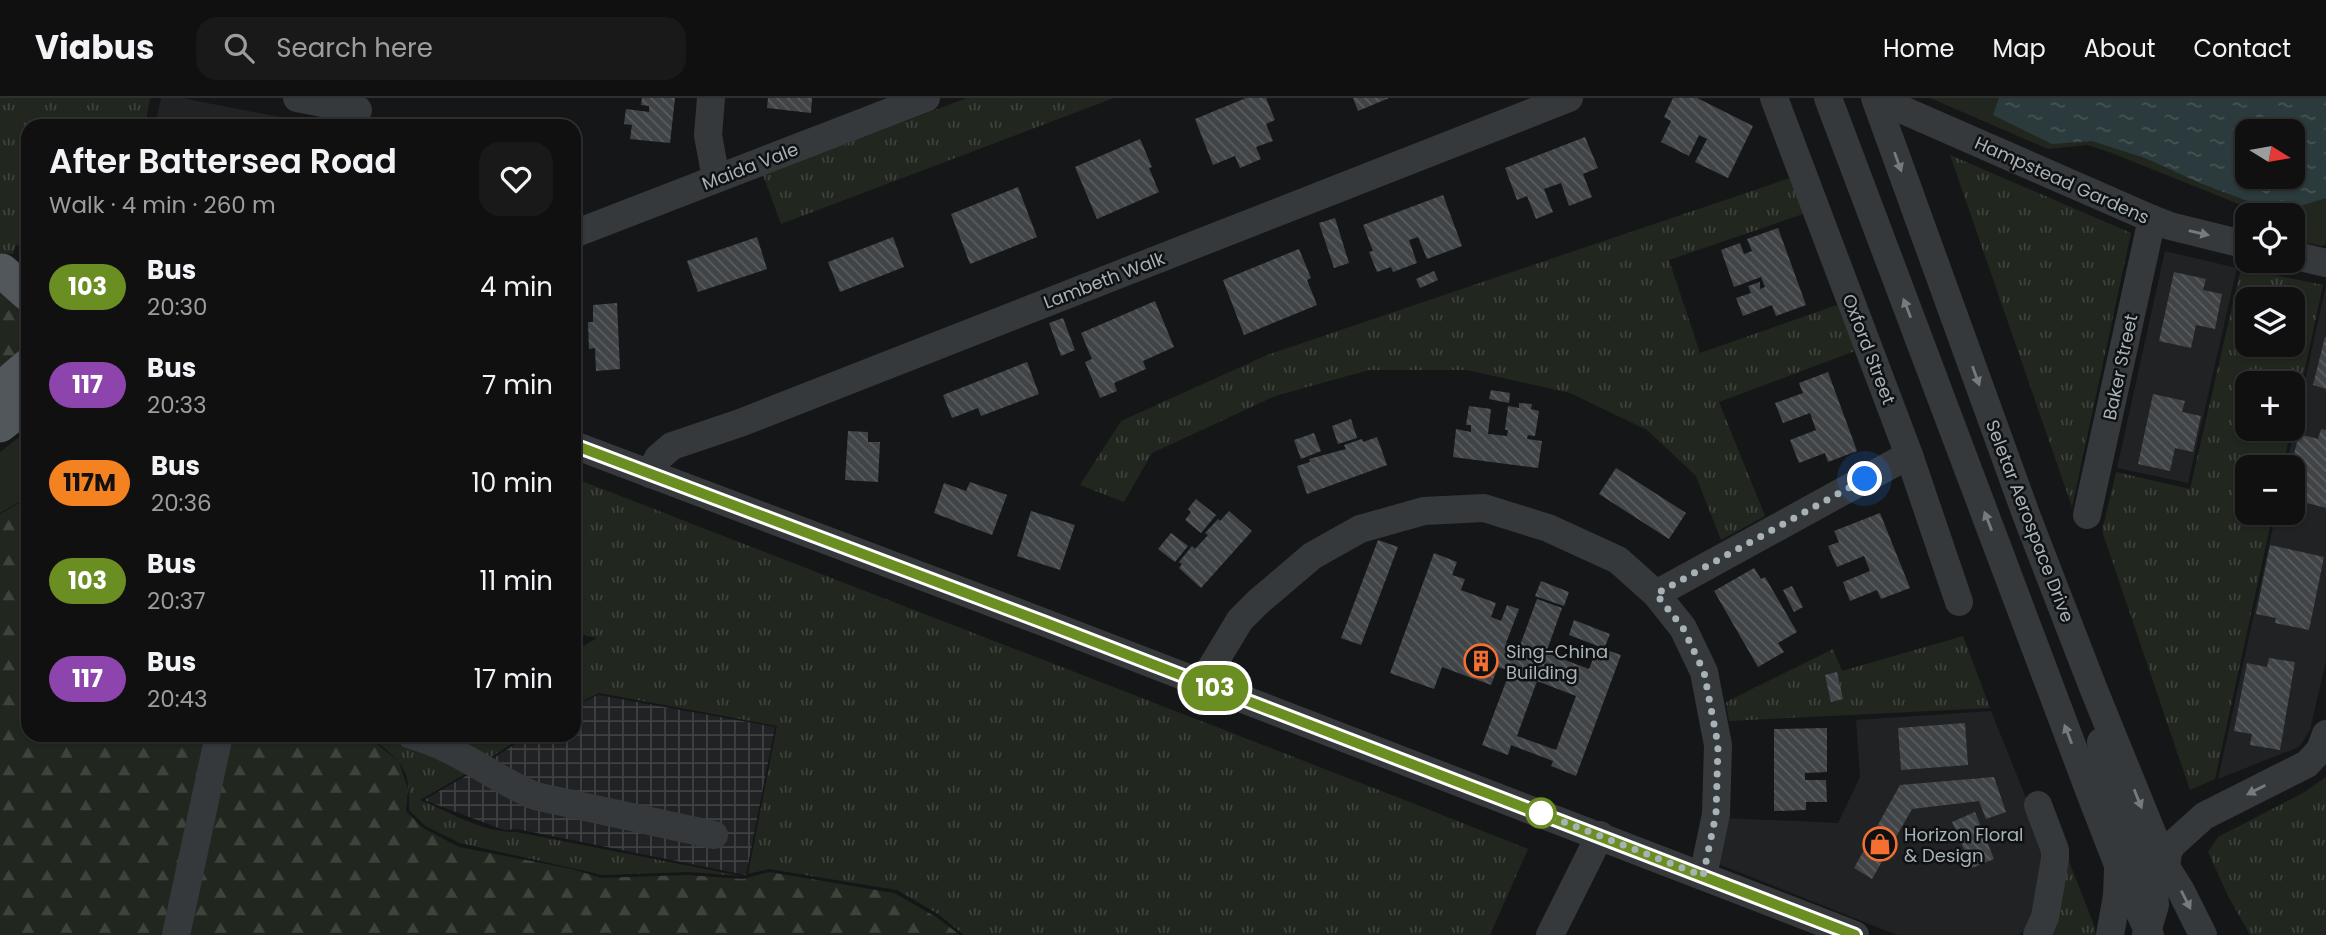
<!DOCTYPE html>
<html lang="en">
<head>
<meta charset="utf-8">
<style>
	:root { --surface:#101011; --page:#19191a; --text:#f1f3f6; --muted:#9c9d9f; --line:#303031 }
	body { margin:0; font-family:Poppins,sans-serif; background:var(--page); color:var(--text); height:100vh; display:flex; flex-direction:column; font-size:26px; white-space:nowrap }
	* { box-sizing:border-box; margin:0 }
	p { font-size:23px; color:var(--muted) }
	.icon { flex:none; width:38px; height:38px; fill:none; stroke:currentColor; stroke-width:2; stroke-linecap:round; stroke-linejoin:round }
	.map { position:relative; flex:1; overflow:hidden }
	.panel { position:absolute; left:21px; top:21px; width:560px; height:623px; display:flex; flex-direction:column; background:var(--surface); border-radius:21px; box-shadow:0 2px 5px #0004,0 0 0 2px var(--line) }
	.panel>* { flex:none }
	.badge { padding:0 14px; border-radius:23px; font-size:24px; line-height:46px }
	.needle { width:46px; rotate:101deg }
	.fabs { position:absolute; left:2235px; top:21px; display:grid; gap:14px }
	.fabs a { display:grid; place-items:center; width:70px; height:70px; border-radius:14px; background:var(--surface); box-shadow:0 2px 5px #0004,0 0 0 2px var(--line); font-size:35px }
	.you { position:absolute; width:35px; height:35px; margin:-18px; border:5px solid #fff; border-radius:50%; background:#1a73e8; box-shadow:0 0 0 10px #1a73e833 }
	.map>.badge { position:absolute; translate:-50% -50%; box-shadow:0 0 0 4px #fff }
	.round { display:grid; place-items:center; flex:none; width:74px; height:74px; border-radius:21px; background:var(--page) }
	.overview { display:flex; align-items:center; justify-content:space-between; height:119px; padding:0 28px }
	h1 { font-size:33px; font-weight:600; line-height:52px }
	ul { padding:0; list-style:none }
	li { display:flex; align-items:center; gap:21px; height:98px; padding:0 28px }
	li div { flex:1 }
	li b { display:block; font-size:26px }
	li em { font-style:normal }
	li .badge { min-width:77px; font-weight:700; text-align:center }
	header { display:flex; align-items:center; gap:42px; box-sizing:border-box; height:98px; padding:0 35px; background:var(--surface); border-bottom:2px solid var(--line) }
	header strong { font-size:33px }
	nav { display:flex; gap:38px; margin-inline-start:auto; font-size:24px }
	.search { width:490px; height:63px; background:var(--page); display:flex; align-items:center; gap:18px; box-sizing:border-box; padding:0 24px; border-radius:21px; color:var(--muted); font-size:26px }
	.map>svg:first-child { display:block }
</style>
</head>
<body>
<header>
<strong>Viabus</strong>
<div class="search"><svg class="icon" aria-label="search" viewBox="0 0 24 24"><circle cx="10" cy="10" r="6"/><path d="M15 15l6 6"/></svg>Search here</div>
<nav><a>Home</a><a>Map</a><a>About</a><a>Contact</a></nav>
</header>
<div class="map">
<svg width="2326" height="837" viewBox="0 0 2326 837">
	<defs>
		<pattern id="industrial-grid" width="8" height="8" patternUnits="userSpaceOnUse" patternTransform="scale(1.75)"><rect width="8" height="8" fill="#212224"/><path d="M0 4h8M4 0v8" fill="none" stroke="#3e4042"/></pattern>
		<pattern id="grass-tufts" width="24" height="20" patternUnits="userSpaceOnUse" patternTransform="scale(1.75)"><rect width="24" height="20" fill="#21271f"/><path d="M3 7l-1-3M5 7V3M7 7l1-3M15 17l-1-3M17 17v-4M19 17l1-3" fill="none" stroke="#3e443d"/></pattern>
		<pattern id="forest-firs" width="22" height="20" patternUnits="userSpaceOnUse" patternTransform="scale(1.75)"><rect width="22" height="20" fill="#21271f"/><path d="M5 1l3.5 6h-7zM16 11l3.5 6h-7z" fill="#3e443d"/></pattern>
		<pattern id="water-ripples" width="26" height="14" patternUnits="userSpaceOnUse" patternTransform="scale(1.75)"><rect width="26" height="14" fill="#2b3a3c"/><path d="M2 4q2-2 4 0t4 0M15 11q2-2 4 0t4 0" fill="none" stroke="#475456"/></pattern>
		<pattern id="building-back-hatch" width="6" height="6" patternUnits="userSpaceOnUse" patternTransform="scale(1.75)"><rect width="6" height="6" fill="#414447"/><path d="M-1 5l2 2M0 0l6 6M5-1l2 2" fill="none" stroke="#5a5d5f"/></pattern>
	</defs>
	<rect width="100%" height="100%" fill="#151617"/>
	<g fill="#212224">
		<path d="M161,0H182L290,21L304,28H155Z"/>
		<path d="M2165,153L2237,170L2188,385L2117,370Z"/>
		<path d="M2326,187V563L2310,632L2299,649L2218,681L2276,415H2292V369H2286Z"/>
		<path d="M1991,613L2041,737L2043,772L2036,806L2024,833L2019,837H1897L1716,765L1725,720L1838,725L1860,679L1856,622Z"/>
	</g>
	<path fill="url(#industrial-grid)" d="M598,597L775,629L746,777L517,731L504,732L424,702L471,675L529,637H574V608Z"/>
	<g fill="url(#grass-tufts)" fill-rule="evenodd">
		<path d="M0,0H150L145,28H28V149L16,147L13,156L0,155Z"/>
		<path d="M967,0H1114L781,126L763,77Z"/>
		<path d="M1950,57L2131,135L2072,409Z"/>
		<path d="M1790,80L1803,116L1669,162L1700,255L1837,207L1855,253L1719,304L1765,418L1721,442L1696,378L1647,332L1570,295L1467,272H1369L1275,298L1152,355L1124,404L1080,387L1121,323L1267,257Z"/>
		<path d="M2241,170L2323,187L2293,326L2292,285H2247V331H2291L2283,369H2247V415H2273L2215,681L2190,692L2102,433L2116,374L2190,391ZM2247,201H2292V247H2247Z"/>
		<path d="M574,380L1402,701L1528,751L1490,837H964L938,816L897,792L769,771L748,776L777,628L599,595L574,607V554L597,540L574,535Z"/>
		<path d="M1963,538L1990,610L1729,623L1726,604L1833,551L1842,573Z"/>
		<path d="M445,637H526L488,661Z"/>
		<path d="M393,641L406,644L467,675L420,702C450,714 483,735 516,734L741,778L688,774L603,777L460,745L425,728L409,712C410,673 405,667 376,643Z"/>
		<path d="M2326,679V837H2250L2228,798L2208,754L2218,739L2303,695Z"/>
		<path d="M2068,761L2094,827L2096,837H2050Z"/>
	</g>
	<g fill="url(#forest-firs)">
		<path d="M0,195L17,201L28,210V256L0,280Z"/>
		<path d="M28,400V637H208L167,837H0V416Z"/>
		<path d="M237,637H354L376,645L399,664L408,691L406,713L423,730L459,749L572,771L601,780L687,777L743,781L769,774L894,795L936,819L960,837H189L230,646Z"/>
	</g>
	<g fill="#21271f" fill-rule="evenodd">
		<path d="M1930,0H2326V146L2322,148L2293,142L2292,117H2266L2109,54L2087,47L2048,51ZM2247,33H2292V79H2247Z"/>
		<path d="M28,332V399L0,415V354Z"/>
	</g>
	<path fill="url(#water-ripples)" fill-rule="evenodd" d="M1999,0H2326V100L2287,112L2274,113L2200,85L2145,60L2092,43L2052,46L1993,17ZM2247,33H2292V79H2247Z"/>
	<g fill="url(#building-back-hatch)" fill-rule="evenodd">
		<path d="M642,0H675L670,45L630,41L632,27L624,26L626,11L649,14V8L641,7Z"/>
		<path d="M768,0H812L811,15L767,10Z"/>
		<path d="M1246,0H1266L1275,22L1266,26L1273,43L1256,49L1261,61L1240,70L1235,58L1213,67L1195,21Z"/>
		<path d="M1353,0H1389L1358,13Z"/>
		<path d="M1673,0H1697L1753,28L1728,80L1695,64L1707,41L1699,37L1689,58L1661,44L1671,23L1664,19Z"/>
		<path d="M1585,39L1598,70L1583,76L1592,99L1569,108L1561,85L1544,91L1553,114L1536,121L1527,98L1517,102L1505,70Z"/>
		<path d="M1140,41L1152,69L1149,70L1159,94L1097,121L1075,69Z"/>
		<path d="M1018,89L1037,139L970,166L951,116Z"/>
		<path d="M1443,97L1462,148L1427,161L1418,139L1409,142L1417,165L1393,174L1391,169L1377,174L1369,154L1373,153L1363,127Z"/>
		<path d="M1335,120L1349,165L1334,170L1319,125Z"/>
		<path d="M1778,130L1806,207L1776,218L1772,207L1743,218L1736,200L1751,195L1748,188L1760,184V191L1765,189L1761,179L1734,189L1721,152L1740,145L1744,156L1752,153L1747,141Z"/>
		<path d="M757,139L767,171L698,194L687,163Z"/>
		<path d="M893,139L904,169L840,194L828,164Z"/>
		<path d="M1299,151L1311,180L1307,182L1317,207L1244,237L1223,182Z"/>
		<path d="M1434,173L1438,182L1420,190L1416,181Z"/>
		<path d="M2174,174L2206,181L2203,192L2222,196L2215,231L2196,227L2191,250L2159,243Z"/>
		<path d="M1155,203L1174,249L1143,263L1146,271L1114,285L1117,293L1100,300L1085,264L1092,261L1081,235Z"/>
		<path d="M617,205L620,271L596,273L595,250L589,251L588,224H593V207Z"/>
		<path d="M1063,220L1075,252L1061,258L1049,225Z"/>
		<path d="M2325,239H2326V291L2313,287Z"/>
		<path d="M1027,264L1039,296L981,318L978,310L952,320L943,297Z"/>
		<path d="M1828,274L1857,353L1828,364L1825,355L1799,365L1790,342L1816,332L1810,315L1783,325L1775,305L1803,295L1799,285Z"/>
		<path d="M1491,292L1510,295L1509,305L1489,301Z"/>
		<path d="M2153,296L2185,303L2182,314L2201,318L2193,354L2175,350L2170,373L2138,366Z"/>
		<path d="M1519,305L1532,306L1531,311L1539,313L1535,338L1528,337L1527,341L1542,343L1538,370L1453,359L1456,331L1471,334V327H1466L1469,308L1491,311L1488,336L1507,338L1508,332H1505L1508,308L1519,310Z"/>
		<path d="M1351,321L1357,340L1338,346L1332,328Z"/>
		<path d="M2321,331L2326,332V410L2292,401L2291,369L2299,336L2318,341Z"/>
		<path d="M848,333L868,334V344H880L878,384L845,382Z"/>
		<path d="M1314,335L1321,353L1301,361L1294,342Z"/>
		<path d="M1377,339L1387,367L1307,396L1297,368L1310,364L1309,361L1346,351L1344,347L1362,341L1363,344Z"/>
		<path d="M1616,370L1686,415L1669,441L1599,396Z"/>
		<path d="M970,384L1007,397L992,437L934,415L944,385L966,393Z"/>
		<path d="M1196,401L1216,417L1201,435L1185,422L1191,414L1188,411Z"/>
		<path d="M1031,413L1075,427L1060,472L1017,458Z"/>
		<path d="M1229,413L1252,433L1201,490L1179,470L1182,466L1179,464L1192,448L1195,451L1208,437L1205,435L1218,421L1220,423Z"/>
		<path d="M1880,415L1910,490L1881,501L1877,492L1850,503L1843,484L1870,473L1864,458L1837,469L1828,448L1839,444L1834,433Z"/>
		<path d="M1171,435L1188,448L1175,464L1158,451Z"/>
		<path d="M1378,442L1398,449L1361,547L1341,540Z"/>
		<path d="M2270,447L2324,459L2309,532L2275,525L2276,520L2256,516Z"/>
		<path d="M1434,455L1457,464L1452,477L1465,481L1461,492L1496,505L1491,519L1501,523L1507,507L1519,511L1506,545L1519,550L1537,501L1562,510L1546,555L1589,571L1598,548L1569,537L1574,522L1610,536L1604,551L1621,557L1576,678L1551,668L1553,663L1511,647L1508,657L1482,647L1510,573L1498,569L1491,587L1442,569L1434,591L1390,575ZM1537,583L1576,598L1556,652L1517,638Z"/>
		<path d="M1754,470L1761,481L1765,479L1797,534L1778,545L1784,554L1758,569L1714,493Z"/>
		<path d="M1541,483L1569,494L1564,508L1535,498Z"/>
		<path d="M1792,488L1803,509L1794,514L1783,492Z"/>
		<path d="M2269,560L2295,564L2280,652L2250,647L2252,636L2234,633L2247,565L2267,569Z"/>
		<path d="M1837,574L1843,601L1831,604L1825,577Z"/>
		<path d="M1965,625L1968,667L1901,672L1898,630Z"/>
		<path d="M1827,630V674L1805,675V682H1826L1827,704H1806V712L1774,713V631Z"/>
		<path d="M1994,679L2006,714L1986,721L1979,703L1912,711L1872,781L1854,770L1900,687Z"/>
		<path d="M1975,714L1994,761L1972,770L1952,724Z"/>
	</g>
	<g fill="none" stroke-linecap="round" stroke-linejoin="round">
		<g stroke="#36393c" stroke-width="28">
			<path d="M297,0L358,12"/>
			<path d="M711,0L708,37L716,81"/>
			<path d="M1774,0L1909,357L1959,504"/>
			<path d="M1828,0L2092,700L2118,767L2150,837"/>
			<path d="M1875,0L2027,419L2094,592L2166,769L2181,793L2203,837"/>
			<path d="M1883,0L1896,9L2152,121L2170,128L2247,147"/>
			<path d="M574,136L926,0"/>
			<path d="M2292,157L2326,165"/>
			<path d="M574,347L1043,524L1855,837"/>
			<path d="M650,376L658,360L672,348L740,325L1569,0"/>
			<path d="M2087,417L2152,121"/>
			<path d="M1656,496L1909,357"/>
			<path d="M1202,585L1240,522L1258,504L1312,458L1360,431L1424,413L1484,410L1548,430L1618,462L1656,496L1683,530L1704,574L1718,647L1716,716L1703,778"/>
			<path d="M411,637C456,649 493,680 535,698L714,737"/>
			<path d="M2101,644L2112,696L2122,724L2154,794L2155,807L2146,837"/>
			<path d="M2166,769L2168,754L2172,747L2204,718L2307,666L2320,652L2326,636"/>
			<path d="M176,837L219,637"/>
			<path d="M1550,837L1600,737"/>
			<path d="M2037,837L2045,819L2055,761V752L2038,707"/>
			<path d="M2110,837L2117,798L2118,770"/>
		</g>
		<g stroke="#52575c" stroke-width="35">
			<path d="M2,173L28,196"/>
			<path d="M0,292L28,268"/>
			<path d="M0,327L28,305"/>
		</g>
	</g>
	<defs><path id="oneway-solid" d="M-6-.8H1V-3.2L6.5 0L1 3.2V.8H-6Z" transform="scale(1.75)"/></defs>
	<g fill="#747c80">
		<use href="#oneway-solid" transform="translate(1898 64) rotate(70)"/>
		<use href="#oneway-solid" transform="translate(2199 135) rotate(13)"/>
		<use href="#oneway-solid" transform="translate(1907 210) rotate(-111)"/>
		<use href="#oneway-solid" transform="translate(1976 278) rotate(70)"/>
		<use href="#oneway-solid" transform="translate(1988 423) rotate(-111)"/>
		<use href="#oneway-solid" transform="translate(2068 636) rotate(-111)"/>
		<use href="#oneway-solid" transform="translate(2256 692) rotate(153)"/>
		<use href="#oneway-solid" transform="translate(2138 701) rotate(68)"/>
		<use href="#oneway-solid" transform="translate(2186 802) rotate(63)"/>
	</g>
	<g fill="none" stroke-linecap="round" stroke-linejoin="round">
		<defs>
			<path id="line" d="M574,347L1043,524L1855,837"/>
		</defs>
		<use href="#line" stroke="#fff" stroke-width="16"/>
		<use href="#line" stroke="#6b8e23" stroke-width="10"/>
		<path stroke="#a7b2b8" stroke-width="7" stroke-dasharray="0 12.6" d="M1541,715L1703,778L1716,716L1718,647L1704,574L1683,530L1656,496L1865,381"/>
	</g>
	<defs>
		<symbol id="building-ring" viewBox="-11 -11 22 22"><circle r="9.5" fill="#101112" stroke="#f46f31" stroke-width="1.5"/><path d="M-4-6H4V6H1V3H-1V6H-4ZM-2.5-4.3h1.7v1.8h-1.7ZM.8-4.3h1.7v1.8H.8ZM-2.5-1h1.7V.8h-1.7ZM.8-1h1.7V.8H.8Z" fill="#f46f31"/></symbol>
		<symbol id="shop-ring" viewBox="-11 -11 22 22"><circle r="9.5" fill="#101112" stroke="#f46f31" stroke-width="1.5"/><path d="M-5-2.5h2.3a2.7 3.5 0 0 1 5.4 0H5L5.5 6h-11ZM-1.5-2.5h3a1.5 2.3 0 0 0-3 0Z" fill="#f46f31"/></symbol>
	</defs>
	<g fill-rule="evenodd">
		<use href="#building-ring" x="1462" y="544" width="38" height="38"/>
		<use href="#shop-ring" x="1861" y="727" width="38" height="38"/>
	</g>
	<circle fill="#fff" stroke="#6b8e23" stroke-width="3.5" cx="1541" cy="715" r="14"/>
	<g text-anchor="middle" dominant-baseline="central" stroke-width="5" stroke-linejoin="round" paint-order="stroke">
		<g font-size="18" fill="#a7b2b8" stroke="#101112">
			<text transform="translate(750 68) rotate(-21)">Maida Vale</text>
			<text transform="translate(2062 82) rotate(24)">Hampstead Gardens</text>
			<text transform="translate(1104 182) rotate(-21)">Lambeth Walk</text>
			<text transform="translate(1869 251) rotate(69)">Oxford Street</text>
			<text transform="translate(2120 269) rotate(-78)">Baker Street</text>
			<text transform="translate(2030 423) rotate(69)">Seletar Aerospace Drive</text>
		</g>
		<g font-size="18" fill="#a7b2b8" stroke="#101112" text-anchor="start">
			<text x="1506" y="553">Sing-China<tspan x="1506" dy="21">Building</tspan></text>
			<text x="1904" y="736">Horizon Floral<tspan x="1904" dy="21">&amp; Design</tspan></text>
		</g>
	</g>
</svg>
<div class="fabs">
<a><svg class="needle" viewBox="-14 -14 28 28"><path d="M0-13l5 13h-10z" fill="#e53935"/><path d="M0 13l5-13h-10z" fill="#9c9d9f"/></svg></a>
<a><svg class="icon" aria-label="locate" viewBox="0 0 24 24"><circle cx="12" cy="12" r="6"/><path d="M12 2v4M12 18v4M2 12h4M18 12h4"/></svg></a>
<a><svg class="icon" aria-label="layers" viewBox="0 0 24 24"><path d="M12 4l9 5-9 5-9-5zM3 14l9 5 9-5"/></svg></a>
<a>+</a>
<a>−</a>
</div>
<div class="you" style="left:1865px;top:381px"></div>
<b class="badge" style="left:1215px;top:590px;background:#6b8e23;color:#fff">103</b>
<section class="panel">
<div class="overview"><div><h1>After Battersea Road</h1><p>Walk · 4 min · 260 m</p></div><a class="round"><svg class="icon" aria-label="heart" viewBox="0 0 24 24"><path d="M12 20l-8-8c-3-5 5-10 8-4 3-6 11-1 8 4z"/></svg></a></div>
<ul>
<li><span class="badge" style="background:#6b8e23;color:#fff">103</span><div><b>Bus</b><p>20:30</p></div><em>4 min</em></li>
<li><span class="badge" style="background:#8e44ad;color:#fff">117</span><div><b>Bus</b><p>20:33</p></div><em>7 min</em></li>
<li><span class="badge" style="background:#f58220;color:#111">117M</span><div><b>Bus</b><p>20:36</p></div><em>10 min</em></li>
<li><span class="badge" style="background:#6b8e23;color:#fff">103</span><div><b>Bus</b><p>20:37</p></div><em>11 min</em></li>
<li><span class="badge" style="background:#8e44ad;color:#fff">117</span><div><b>Bus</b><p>20:43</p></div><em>17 min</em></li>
</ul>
</section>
</div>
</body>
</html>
